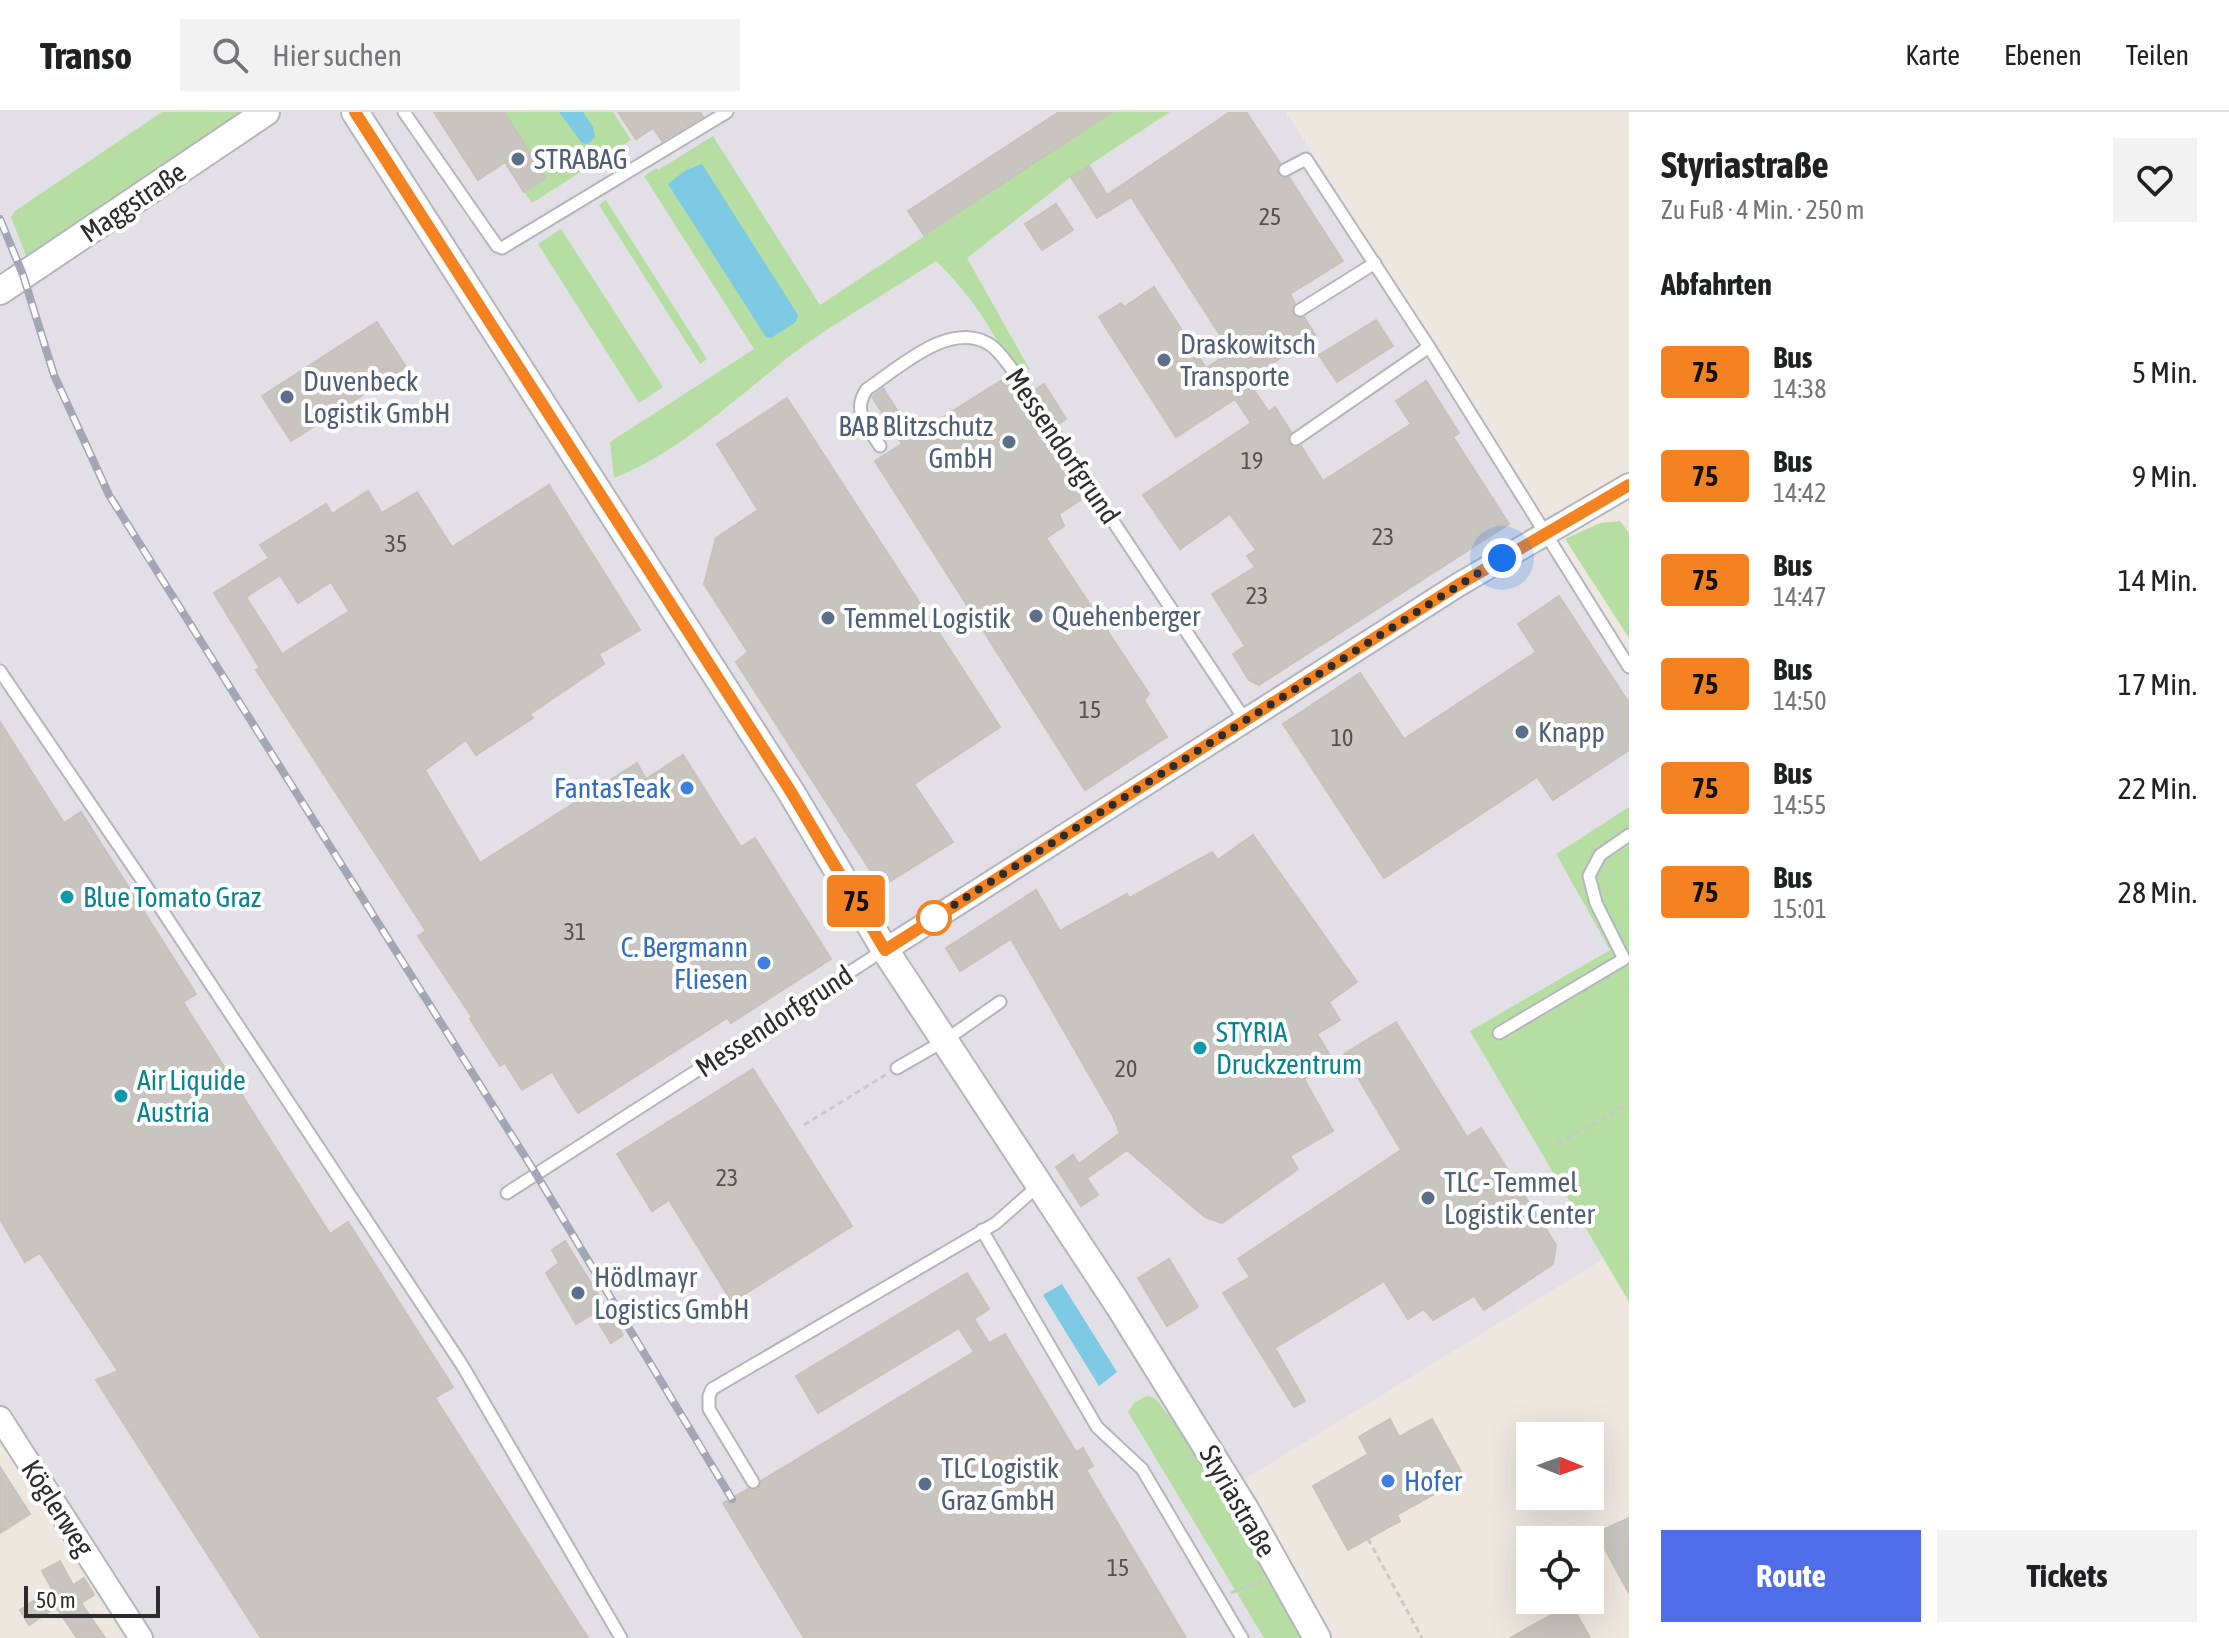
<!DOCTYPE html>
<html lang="de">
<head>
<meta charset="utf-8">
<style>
	:root { --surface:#fff; --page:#f2f2f2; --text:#202124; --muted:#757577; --line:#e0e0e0; --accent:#506de9 }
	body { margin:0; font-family:"Asap Condensed",sans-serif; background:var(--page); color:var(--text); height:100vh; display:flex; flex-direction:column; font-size:30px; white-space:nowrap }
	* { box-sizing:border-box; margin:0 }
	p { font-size:26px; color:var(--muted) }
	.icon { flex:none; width:44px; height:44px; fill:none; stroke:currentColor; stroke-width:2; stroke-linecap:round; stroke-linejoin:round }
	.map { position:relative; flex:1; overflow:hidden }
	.sheet { display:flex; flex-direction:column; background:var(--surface); width:600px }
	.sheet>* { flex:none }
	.badge { padding:0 16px; border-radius:6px; font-size:28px; line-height:52px }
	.needle { width:52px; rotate:91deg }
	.buttons { position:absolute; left:1516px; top:1310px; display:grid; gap:16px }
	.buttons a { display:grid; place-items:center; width:88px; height:88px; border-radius:0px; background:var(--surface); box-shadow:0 8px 32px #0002; font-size:40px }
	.scale { position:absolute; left:24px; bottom:20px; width:136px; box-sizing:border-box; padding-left:8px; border:4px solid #2c2c2c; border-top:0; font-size:22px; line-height:28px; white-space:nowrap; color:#2c2c2c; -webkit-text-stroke:6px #fff; paint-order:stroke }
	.you { position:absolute; width:40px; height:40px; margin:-20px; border:6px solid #fff; border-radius:50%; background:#1a73e8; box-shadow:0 0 0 12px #1a73e833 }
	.map>.badge { position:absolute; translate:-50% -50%; box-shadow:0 0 0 4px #fff }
	h2 { padding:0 32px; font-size:30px; line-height:72px }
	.round { display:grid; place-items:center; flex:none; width:84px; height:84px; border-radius:0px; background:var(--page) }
	.summary { display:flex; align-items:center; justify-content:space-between; height:136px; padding:0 32px }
	h1 { font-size:38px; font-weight:700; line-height:60px }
	.button { display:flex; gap:16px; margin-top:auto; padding:16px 32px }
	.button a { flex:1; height:92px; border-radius:0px; background:var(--accent); color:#fff; font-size:32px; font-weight:700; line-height:92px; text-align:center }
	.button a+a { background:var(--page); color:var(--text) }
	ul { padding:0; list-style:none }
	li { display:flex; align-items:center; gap:24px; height:104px; padding:0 32px }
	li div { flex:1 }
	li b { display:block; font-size:30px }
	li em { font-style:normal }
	li .badge { min-width:88px; font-weight:700; text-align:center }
	header { display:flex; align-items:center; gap:48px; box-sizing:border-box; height:112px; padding:0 40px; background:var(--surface); border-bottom:2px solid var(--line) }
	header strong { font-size:38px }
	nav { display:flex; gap:44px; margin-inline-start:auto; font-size:28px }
	.search { width:560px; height:72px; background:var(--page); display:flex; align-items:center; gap:20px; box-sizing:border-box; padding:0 28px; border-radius:0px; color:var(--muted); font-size:30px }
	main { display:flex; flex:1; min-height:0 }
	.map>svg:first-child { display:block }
</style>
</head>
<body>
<header>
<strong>Transo</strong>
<div class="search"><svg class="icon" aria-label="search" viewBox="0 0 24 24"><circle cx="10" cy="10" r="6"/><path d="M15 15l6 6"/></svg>Hier suchen</div>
<nav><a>Karte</a><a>Ebenen</a><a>Teilen</a></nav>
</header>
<main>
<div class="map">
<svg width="1629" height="1526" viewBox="0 0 1629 1526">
	<rect width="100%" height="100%" fill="#ede7e0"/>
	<path fill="#e2e0e6" d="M0,0H1286L1629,539V695L1556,742L1611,838L1471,919L1605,1146L1240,1370L1328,1526H130L0,1331Z"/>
	<g fill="#b6dea2">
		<path d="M162,0H241L26,144L11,105L15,99Z"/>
		<path d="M504,0H613L631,28L532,91L524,80L545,66Z"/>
		<path d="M1112,0H1170L1071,65L967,146L1030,258L1011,255C991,214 969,181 936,149C888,180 837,209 791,243C739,284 676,343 614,366L610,330L754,237L644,64L656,56L658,58L713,24L820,193Z"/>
		<path d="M606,88L707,247L700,252L599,93Z"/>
		<path d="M561,117L663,275L639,291L538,132Z"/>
		<path d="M1620,409L1629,421V526L1565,427L1600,411Z"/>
		<path d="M1629,695V1190L1470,919L1610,838L1556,742Z"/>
		<path d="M1147,1284L1155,1286L1190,1331L1268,1462L1269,1469L1305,1526H1264L1128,1300L1135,1290Z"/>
	</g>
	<g fill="#7ec9e4">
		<path d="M559,0H583L593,15L595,25L588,32L582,31Z"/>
		<path d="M702,52L798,203L796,210L771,226L766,225L668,72L686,58Z"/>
		<path d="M1062,1172L1117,1260L1099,1274L1043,1183Z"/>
	</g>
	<g fill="#c8c4bf" stroke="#c8c3ba" stroke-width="2" fill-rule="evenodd">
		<path d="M434,0H504L546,66L524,80L505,50L478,68Z"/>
		<path d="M618,0H700L703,5L662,29L653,16L636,27Z"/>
		<path d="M1059,0H1112L924,123L908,99Z"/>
		<path d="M1230,0H1246L1280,51L1277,57L1278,63L1284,66L1289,65L1343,149L1290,182L1295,191L1292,195V202L1297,206L1304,205L1315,223L1247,268L1269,300L1275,295L1291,320L1288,324L1289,331L1293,335L1301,334L1323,369L1411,312L1396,289L1426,269L1459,321L1453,325L1509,412L1259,573L1249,568L1233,542L1245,534L1212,482L1255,455L1247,444L1256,438L1230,402L1180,437L1143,383L1251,311L1235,287L1176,325L1099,205L1121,191L1124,195L1154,175L1206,256L1231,240L1131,85L1097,106L1071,65L1089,54L1107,83Z"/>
		<path d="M1056,92L1073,118L1042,138L1025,112Z"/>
		<path d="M1376,208L1393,234L1337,270L1319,243Z"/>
		<path d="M377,210L406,255L291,329L262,284Z"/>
		<path d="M1005,266L1044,320L1041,322L1082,387L1059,402L1064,414L1046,426L1149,582L1144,588L1167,625L1085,678L875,349L902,332L872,285L883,276L913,324Z"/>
		<path d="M1044,272L1066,307L1058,312L1036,277Z"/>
		<path d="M787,286L1000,615L914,672L953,730L881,775L736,550L748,540L704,472L716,426L758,398L717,332Z"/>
		<path d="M549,373L640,518L599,542L604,552L530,602L533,606L476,643L466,628L425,658L480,751L637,651L646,667L683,643L741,735L755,726L831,847L731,911L727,906L578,1001L552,960L522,978L505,951L500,954L470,907L472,905L418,824L426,819L256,558L260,556L214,481L269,446L260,433L326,392L332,402L368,379L382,401L417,380L452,435ZM280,463L298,491L331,470L349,499L282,542L246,485Z"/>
		<path d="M1559,484L1629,591V638L1553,688L1537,665L1384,766L1283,612L1360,561L1404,627L1536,540L1518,512Z"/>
		<path d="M0,610L64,711L81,700L196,882L183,890L330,1122L348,1110L453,1275L435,1286L588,1526H261L96,1268L118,1259L40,1141L25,1150L0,1107Z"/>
		<path d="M1253,723L1357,870L1329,890L1340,908L1317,922L1334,950L1304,967L1333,1019L1290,1044L1298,1057L1222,1111L1205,1105L1127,1038L1087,1066L1098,1083L1081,1094L1056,1055L1073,1043L1079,1052L1120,1021L1113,1004L1011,827L960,859L946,836L1036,778L1060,819L1127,782L1129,786L1212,740L1218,748Z"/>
		<path d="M1396,910L1467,1025L1481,1016L1556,1133L1553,1152L1484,1198L1474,1184L1433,1208L1424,1197L1408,1207L1384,1169L1275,1236L1305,1289L1294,1295L1223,1181L1250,1165L1238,1147L1401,1038L1344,942Z"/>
		<path d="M753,957L852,1114L732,1190L669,1088L652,1099L617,1042Z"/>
		<path d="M565,1129L623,1223L611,1231L593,1202L576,1212L546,1161L559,1151L552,1138Z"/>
		<path d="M1169,1147L1198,1195L1167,1214L1138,1166Z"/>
		<path d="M967,1161L989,1197L974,1207L989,1231L1005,1222L1076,1340L1083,1336L1093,1354L1086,1358L1186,1526H804L723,1391L748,1377L757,1378L761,1369L974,1240L959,1216L818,1301L796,1264Z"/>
		<path d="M1390,1307L1399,1325L1432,1307L1464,1365L1397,1403L1400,1409L1348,1438L1313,1374L1368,1342L1359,1325Z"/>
		<path d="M0,1355L30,1402L0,1421Z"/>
		<path d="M1629,1406V1481L1596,1421Z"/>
		<path d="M60,1449L73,1473L84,1466L94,1483L81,1491L105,1526H77L56,1495L29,1513L20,1498L52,1477L42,1459Z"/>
		<path d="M1571,1492L1590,1526H1510Z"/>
	</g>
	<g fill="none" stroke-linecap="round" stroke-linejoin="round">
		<defs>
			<g id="service">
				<path d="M404,0L497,134L502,136L727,0"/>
				<path d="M1285,58L1306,47L1429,235L1629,555"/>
				<path d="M1300,198L1375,151"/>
				<path d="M1296,327L1429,235"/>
				<path d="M880,334C868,315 851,299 867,277C899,256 949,208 989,232C999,238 1007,251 1014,260L1245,608"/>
				<path d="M0,559L144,771L462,1253L621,1526"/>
				<path d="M1499,921L1624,847L1596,791L1589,764L1600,743L1629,723"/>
				<path d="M897,956L944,929L1000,890"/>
				<path d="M507,1081L884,838"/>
				<path d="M982,1118L1097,1315L1142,1357L1242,1526"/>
				<path d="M753,1370L709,1297V1284L712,1277L996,1111L1039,1073"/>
			</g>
			<g id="minor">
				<path d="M885,838L1458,473L1629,373"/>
				<path d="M0,1306L141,1526"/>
			</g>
			<g id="tertiary">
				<path d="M355,0L791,680L885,838L1119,1194L1245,1397L1317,1526"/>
				<path d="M0,179L266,0"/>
			</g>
		</defs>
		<use href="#service" stroke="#b4b6be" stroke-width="15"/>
		<use href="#minor" stroke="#b4b6be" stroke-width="26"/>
		<use href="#tertiary" stroke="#b4b6be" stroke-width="30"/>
		<g stroke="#c8c8c8" stroke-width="3" stroke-dasharray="6 4" stroke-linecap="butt">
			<path d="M804,1013L887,962"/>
			<path d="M1557,1032L1629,992"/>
			<path d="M1368,1427L1422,1526"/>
			<path d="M1231,1481L1261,1469"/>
		</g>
		<use href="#service" stroke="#fff" stroke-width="11"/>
		<use href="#minor" stroke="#fff" stroke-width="22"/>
		<use href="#tertiary" stroke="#fff" stroke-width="26"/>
		<defs>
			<path id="rail" d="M0,107L23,163L54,263L109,383L536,1062L732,1387"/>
		</defs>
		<use href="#rail" stroke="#a3a6b5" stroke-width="8"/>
		<use href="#rail" stroke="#fff" stroke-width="5" stroke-dasharray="15" stroke-linecap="butt"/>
	</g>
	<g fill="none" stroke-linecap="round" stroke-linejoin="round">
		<defs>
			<path id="line" d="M355,0L791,680L885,838L1458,473L1629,373"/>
		</defs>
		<use href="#line" stroke="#fff" stroke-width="18"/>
		<use href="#line" stroke="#f58220" stroke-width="12"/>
		<path stroke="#2c2c2c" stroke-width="8" stroke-dasharray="0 14.4" d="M934,806L932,807L1502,446"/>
	</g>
	<g fill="#5c6f8a" stroke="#fff" stroke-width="3">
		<circle cx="518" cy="47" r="8"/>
		<circle cx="1164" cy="248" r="8"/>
		<circle cx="287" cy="285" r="8"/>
		<circle cx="1009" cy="330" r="8"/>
		<circle cx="1036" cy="504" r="8"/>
		<circle cx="828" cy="506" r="8"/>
		<circle cx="1522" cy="620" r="8"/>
		<circle cx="1428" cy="1086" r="8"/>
		<circle cx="578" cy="1181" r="8"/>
		<circle cx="925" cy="1372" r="8"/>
	</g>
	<g fill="#3f7fe0" stroke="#fff" stroke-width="3">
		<circle cx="687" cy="676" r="8"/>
		<circle cx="764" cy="851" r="8"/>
		<circle cx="1388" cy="1369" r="8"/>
	</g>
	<g fill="#0f9aa8" stroke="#fff" stroke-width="3">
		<circle cx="67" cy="785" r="8"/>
		<circle cx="1200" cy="936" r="8"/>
		<circle cx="121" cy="984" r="8"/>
	</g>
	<circle fill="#fff" stroke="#f58220" stroke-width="4" cx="934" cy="806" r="16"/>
	<g text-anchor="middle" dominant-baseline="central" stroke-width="8" stroke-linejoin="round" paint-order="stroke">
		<g font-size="24" fill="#535251">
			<text x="1270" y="104">25</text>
			<text x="1252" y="348">19</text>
			<text x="1383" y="424">23</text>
			<text x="396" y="431">35</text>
			<text x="1257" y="483">23</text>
			<text x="1090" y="597">15</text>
			<text x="1342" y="625">10</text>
			<text x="575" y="819">31</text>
			<text x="1126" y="956">20</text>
			<text x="727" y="1065">23</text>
			<text x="1118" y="1455">15</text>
		</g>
		<g font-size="28" fill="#4e5e75" stroke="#fff" text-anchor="start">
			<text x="534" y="47">STRABAG</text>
			<text x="1180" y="232">Draskowitsch<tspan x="1180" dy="32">Transporte</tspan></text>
			<text x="303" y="269">Duvenbeck<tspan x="303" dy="32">Logistik GmbH</tspan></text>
			<text x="993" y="314" text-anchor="end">BAB Blitzschutz<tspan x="993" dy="32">GmbH</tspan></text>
			<text x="1052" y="504">Quehenberger</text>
			<text x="844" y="506">Temmel Logistik</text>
			<text x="1538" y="620">Knapp</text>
			<text x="1444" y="1070">TLC - Temmel<tspan x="1444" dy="32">Logistik Center</tspan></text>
			<text x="594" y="1165">Hödlmayr<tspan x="594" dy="32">Logistics GmbH</tspan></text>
			<text x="941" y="1356">TLC Logistik<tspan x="941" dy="32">Graz GmbH</tspan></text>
		</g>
		<g font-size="28" fill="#2c2c2c" stroke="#fff">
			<text transform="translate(133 90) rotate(-34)">Maggstraße</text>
			<text transform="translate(1063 334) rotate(56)">Messendorfgrund</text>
			<text transform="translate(774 909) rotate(-33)">Messendorfgrund</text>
			<text transform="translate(1238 1389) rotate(60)">Styriastraße</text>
			<text transform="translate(58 1396) rotate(57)">Köglerweg</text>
		</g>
		<g font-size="28" fill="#366cbe" stroke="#fff" text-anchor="end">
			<text x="671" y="676">FantasTeak</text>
			<text x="748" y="835">C. Bergmann<tspan x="748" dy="32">Fliesen</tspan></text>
			<text x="1404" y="1369" text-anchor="start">Hofer</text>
		</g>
		<g font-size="28" fill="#0d838f" stroke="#fff" text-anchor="start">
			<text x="83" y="785">Blue Tomato Graz</text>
			<text x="1216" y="920">STYRIA<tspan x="1216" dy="32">Druckzentrum</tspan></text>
			<text x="137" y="968">Air Liquide<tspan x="137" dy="32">Austria</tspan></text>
		</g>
	</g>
</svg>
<div class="buttons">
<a><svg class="needle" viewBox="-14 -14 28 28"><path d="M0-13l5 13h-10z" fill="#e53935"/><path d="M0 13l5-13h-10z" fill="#757577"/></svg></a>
<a><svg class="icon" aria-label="locate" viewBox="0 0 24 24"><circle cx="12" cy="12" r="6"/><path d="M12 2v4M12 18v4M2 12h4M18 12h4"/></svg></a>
</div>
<div class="scale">50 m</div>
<div class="you" style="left:1502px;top:446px"></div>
<b class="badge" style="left:856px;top:789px;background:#f58220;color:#111">75</b>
</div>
<section class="sheet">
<div class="summary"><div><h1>Styriastraße</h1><p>Zu Fuß · 4 Min. · 250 m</p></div><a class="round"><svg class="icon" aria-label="heart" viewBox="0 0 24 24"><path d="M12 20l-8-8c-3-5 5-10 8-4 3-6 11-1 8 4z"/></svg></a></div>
<h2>Abfahrten</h2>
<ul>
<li><span class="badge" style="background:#f58220;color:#111">75</span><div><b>Bus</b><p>14:38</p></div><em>5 Min.</em></li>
<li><span class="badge" style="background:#f58220;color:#111">75</span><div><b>Bus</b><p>14:42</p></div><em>9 Min.</em></li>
<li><span class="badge" style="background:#f58220;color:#111">75</span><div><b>Bus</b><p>14:47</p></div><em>14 Min.</em></li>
<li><span class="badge" style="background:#f58220;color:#111">75</span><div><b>Bus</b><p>14:50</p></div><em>17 Min.</em></li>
<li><span class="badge" style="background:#f58220;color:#111">75</span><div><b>Bus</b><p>14:55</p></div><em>22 Min.</em></li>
<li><span class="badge" style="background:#f58220;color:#111">75</span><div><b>Bus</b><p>15:01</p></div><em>28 Min.</em></li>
</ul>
<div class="button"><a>Route</a><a>Tickets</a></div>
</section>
</main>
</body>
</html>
